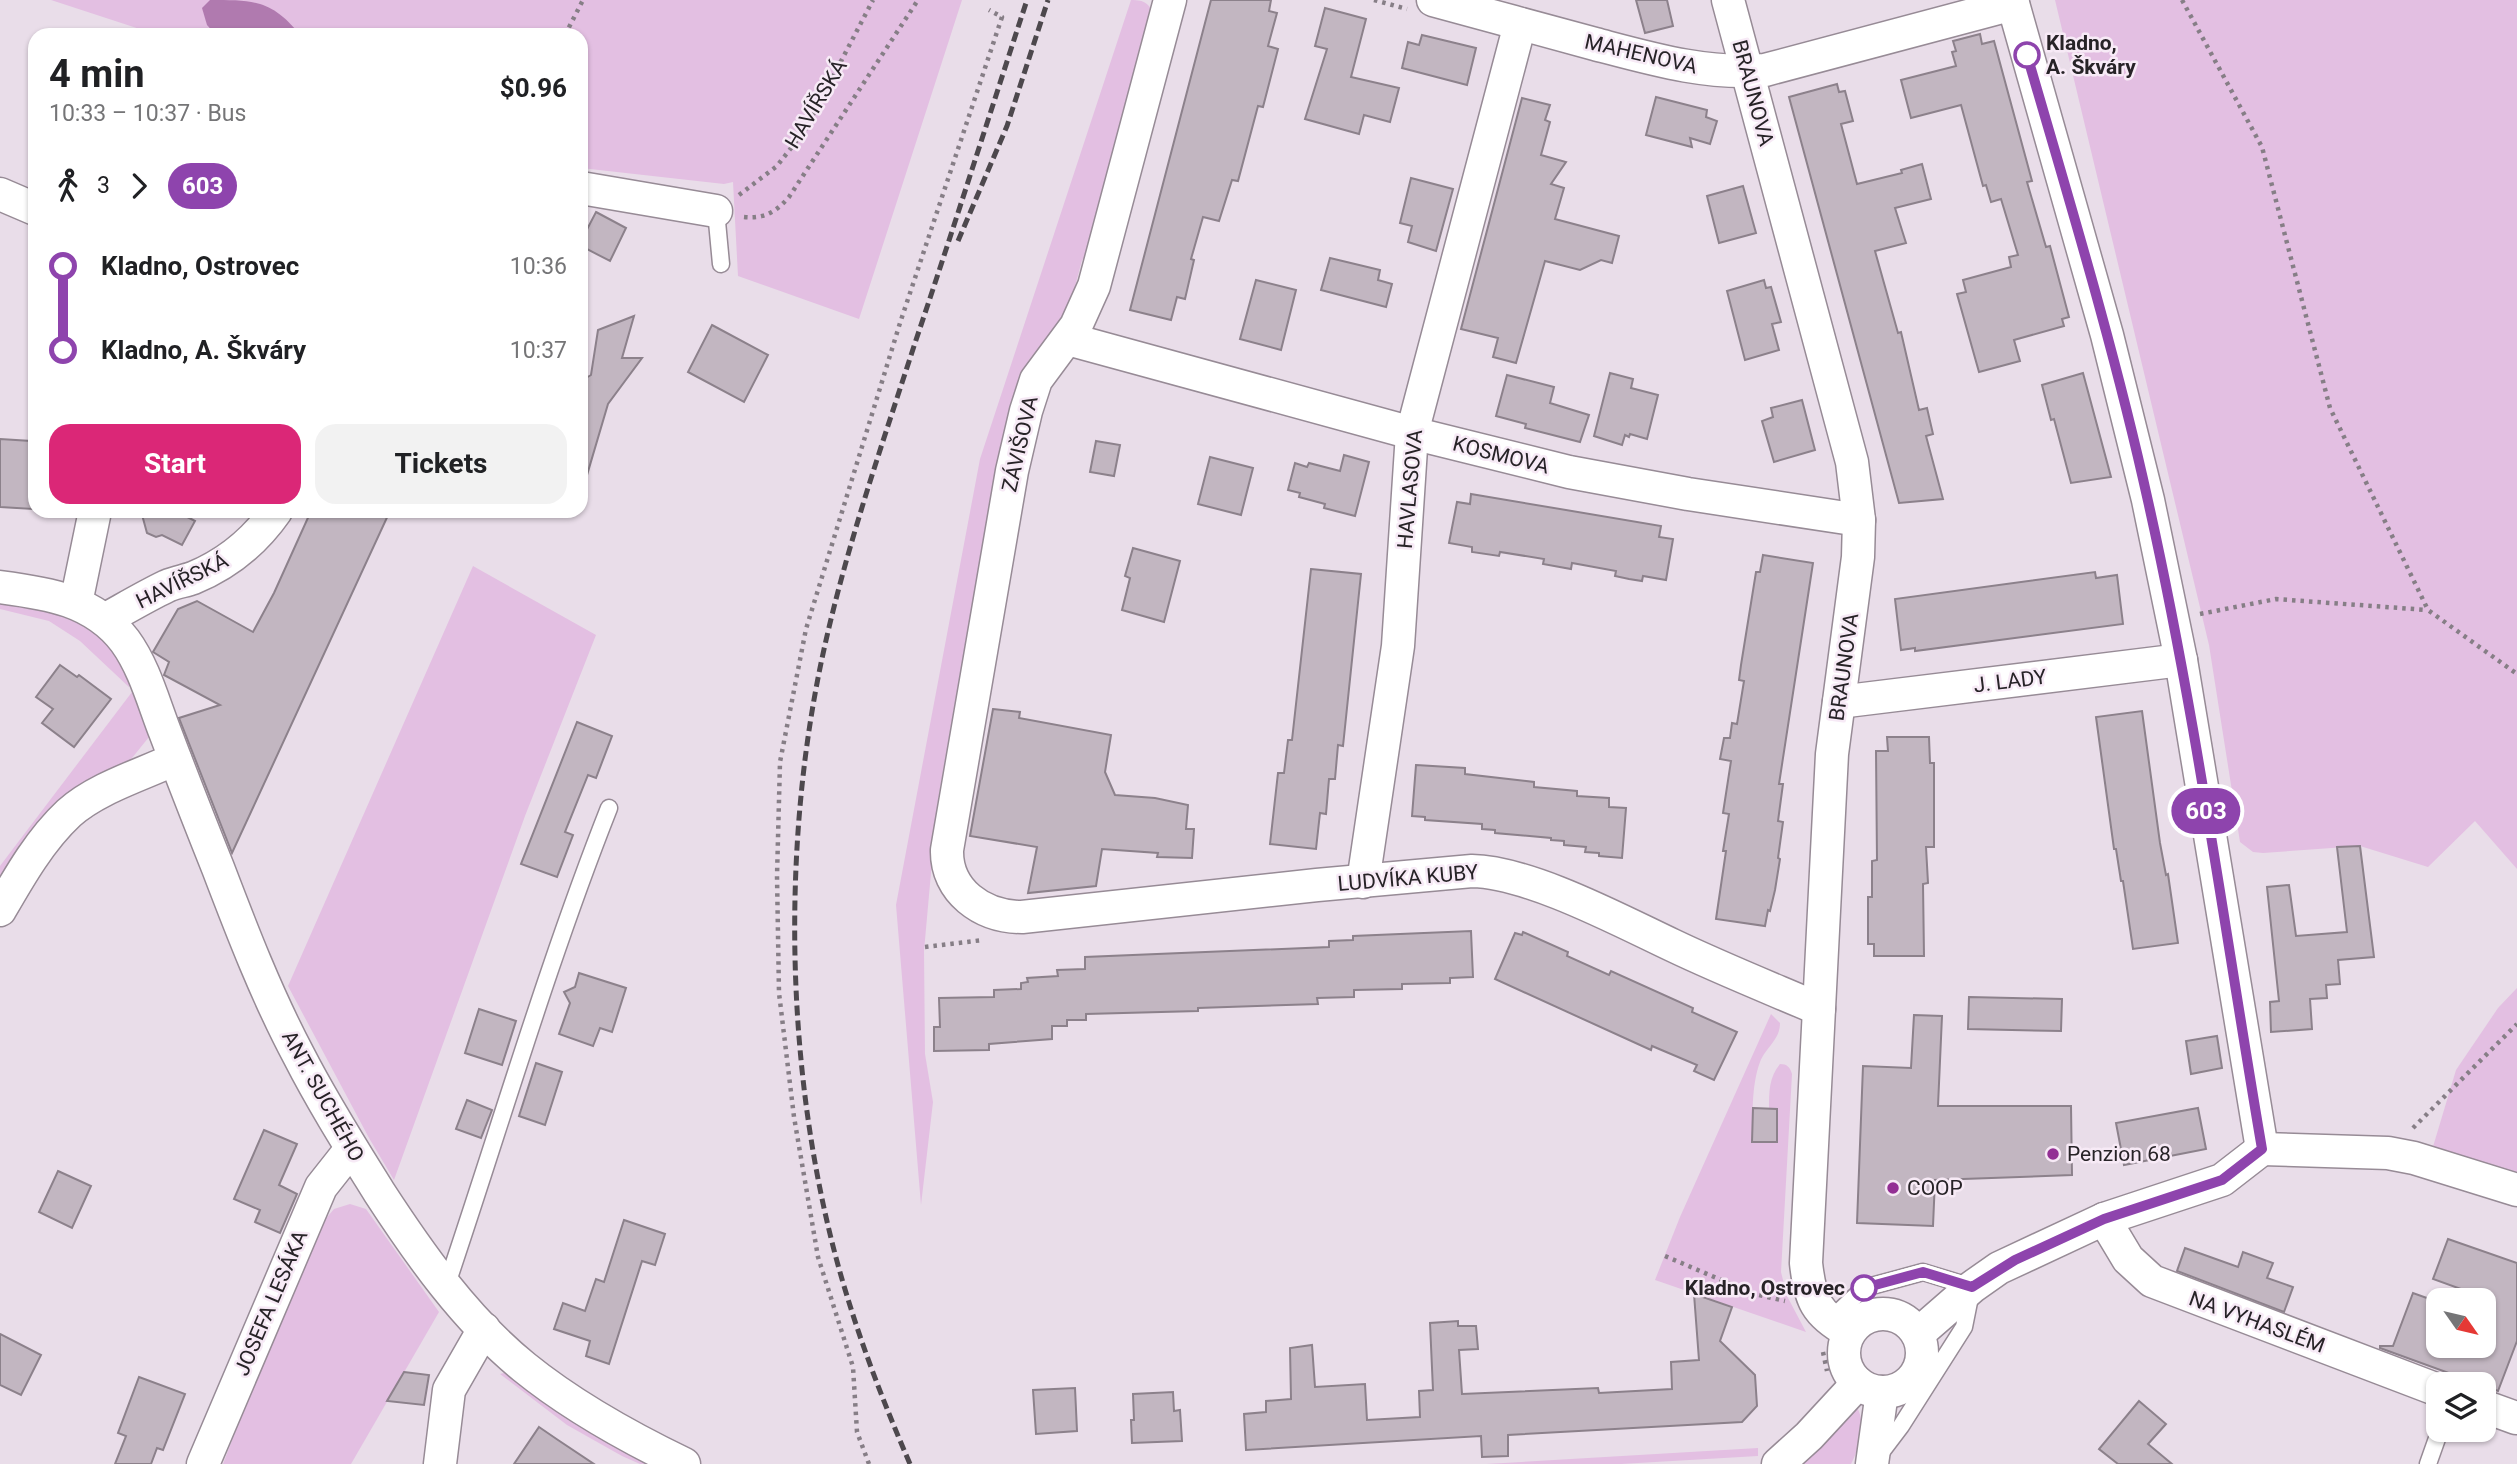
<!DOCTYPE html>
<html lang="en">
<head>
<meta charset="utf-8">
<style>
	:root { --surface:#fff; --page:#f2f2f2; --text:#202124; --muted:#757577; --accent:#db2777 }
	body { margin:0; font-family:Roboto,sans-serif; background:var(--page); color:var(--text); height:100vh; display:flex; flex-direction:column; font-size:26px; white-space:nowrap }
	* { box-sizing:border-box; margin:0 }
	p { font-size:23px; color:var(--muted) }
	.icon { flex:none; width:38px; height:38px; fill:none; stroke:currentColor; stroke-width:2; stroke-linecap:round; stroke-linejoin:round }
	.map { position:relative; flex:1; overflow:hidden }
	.details { position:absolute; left:28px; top:28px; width:560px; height:490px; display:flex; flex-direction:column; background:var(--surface); border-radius:21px; box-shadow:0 2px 5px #0004 }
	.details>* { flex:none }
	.badge { padding:0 14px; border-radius:23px; font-size:24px; line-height:46px }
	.needle { width:46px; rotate:124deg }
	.tools { position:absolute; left:2426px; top:1288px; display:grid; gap:14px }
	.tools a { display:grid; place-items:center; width:70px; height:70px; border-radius:14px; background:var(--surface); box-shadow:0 2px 5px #0004; font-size:35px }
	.map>.badge { position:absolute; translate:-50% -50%; box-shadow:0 0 0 4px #fff }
	.legs { display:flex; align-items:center; gap:10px; height:77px; padding:0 21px; font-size:23px }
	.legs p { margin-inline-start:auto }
	.overview { display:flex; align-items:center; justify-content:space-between; height:119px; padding:0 21px }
	h1 { font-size:38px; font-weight:700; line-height:52px }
	.action { display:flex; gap:14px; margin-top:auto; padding:14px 21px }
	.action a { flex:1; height:80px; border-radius:21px; background:var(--accent); color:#fff; font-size:28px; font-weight:700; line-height:80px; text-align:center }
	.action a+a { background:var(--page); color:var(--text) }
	ul { padding:0 21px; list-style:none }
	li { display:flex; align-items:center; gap:24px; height:84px; font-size:26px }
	li i { display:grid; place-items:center; width:10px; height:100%; margin:0 9px; background:currentColor }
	li i::after { content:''; width:18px; height:18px; margin:-9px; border:5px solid; border-radius:50%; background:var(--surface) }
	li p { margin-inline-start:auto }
	li:first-child i { background:linear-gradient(#0000 50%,currentColor 0) }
	li:last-child i { background:linear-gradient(currentColor 50%,#0000 0) }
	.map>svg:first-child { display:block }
</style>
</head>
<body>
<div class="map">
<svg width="2517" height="1464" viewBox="0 0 2517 1464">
	<rect width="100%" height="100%" fill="#e9dde9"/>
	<g fill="#e3bfe2">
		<path d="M51,0H962L859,319L738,276L733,182L724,184L581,168V35H158Z"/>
		<path d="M1131,0C1146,0 1149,4 1156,17L1094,251L1082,260L1071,302L1063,320L1029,360L1021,376L999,457L974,593L937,806L924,951L925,1054L933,1102L921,1205L896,905L980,459Z"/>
		<path d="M2055,0H2517V869L2475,821L2428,867L2360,846L2263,853L2253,852L2240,842L2209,645Z"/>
		<path d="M473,566L596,635L525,816L394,1180L369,1138L288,986Z"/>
		<path d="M0,603H40L92,629L133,673L129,687L80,641L49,621L0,609Z"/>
		<path d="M132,692L149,737L132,758L0,886V866Z"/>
		<path d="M2517,988V1178L2432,1150L2456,1070L2498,1008Z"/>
		<path d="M1771,1014L1780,1023C1780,1040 1766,1047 1760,1062C1751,1086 1753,1116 1752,1141L1777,1142V1110L1769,1109C1769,1092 1769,1077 1780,1064C1787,1064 1790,1067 1792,1074L1781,1272L1787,1296L1806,1332L1655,1280L1680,1217Z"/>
		<path d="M350,1204L366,1209L439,1312L351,1464H223L266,1351L323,1222L334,1209Z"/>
		<path d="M511,1371L662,1464H640L622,1456L567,1425L500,1374Z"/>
		<path d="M1856,1406C1867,1421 1859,1449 1851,1464H1796Z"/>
		<path d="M1758,1448V1456L1621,1464H1486Z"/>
	</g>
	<path fill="#b07aaf" d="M210,0C254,0 272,0 300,35H216L207,25L202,8Z"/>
	<g fill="#c2b6c1" stroke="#8c818b" stroke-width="2">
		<path d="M1211,0H1271L1269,11L1277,13L1268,46L1278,49L1263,107L1258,106L1238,181L1232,180L1219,221L1203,217L1191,259L1194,260L1185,299L1177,297L1171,320L1130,310Z"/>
		<path d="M1636,0H1667L1673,26L1645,33Z"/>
		<path d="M1325,8L1366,19L1351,77L1399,88L1390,122L1364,115L1359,134L1305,119L1327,49L1315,46Z"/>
		<path d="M1980,34L1982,44L1994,41L2032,181L2027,182L2046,247L2050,246L2069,317L2062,319L2064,326L2014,340L2020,361L1979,372L1957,294L1966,292L1963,280L2011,267L2009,257L2018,255L2001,199L1991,202L1986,185L1983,186L1961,105L1911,118L1901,80L1956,66L1952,52L1956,51L1953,41Z"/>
		<path d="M1422,35L1476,48L1467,85L1402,68L1408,42L1419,45Z"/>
		<path d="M1837,84L1839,92L1845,91L1853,121L1841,124L1857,184L1902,173L1901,170L1922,164L1931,199L1895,208L1906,243L1875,251L1898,333L1901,332L1919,410L1927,408L1933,434L1926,436L1943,499L1899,503L1789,97Z"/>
		<path d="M1656,97L1707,110L1706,117L1717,121L1710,144L1690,138L1692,147L1646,135Z"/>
		<path d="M1522,98L1550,105L1545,120L1550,122L1541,155L1566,162L1551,184L1564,188L1555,219L1619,236L1612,263L1601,260L1580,270L1545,261L1516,363L1493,357L1498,338L1461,329Z"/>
		<path d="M1411,178L1453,189L1436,251L1408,242L1412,226L1400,223Z"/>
		<path d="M1743,186L1756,233L1719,243L1707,196Z"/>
		<path d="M596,212L626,228L610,261L581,246V241Z"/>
		<path d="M1330,258L1380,270L1378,280L1392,284L1386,307L1321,290Z"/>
		<path d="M1256,280L1296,290L1281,350L1240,339Z"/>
		<path d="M1764,280L1766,288L1771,287L1781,322L1772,324L1779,350L1745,360L1727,291Z"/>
		<path d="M634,316L622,358H642L608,404L587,475L581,474V381L591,375L598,330Z"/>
		<path d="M712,325L768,355L744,402L688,372Z"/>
		<path d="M1610,373L1633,379L1631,388L1658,395L1647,439L1630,434L1629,437L1625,435L1622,445L1594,436Z"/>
		<path d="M2083,373L2111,477L2071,483L2054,419L2051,420L2042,385Z"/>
		<path d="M1507,375L1554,387L1550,403L1589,415L1580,442L1525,428L1526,424L1496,416Z"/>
		<path d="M1802,400L1815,450L1774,462L1762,421L1773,417L1771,408Z"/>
		<path d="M0,439L31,441L30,475H34L33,509L0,507Z"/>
		<path d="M1096,441L1120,445L1114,476L1090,472Z"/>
		<path d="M1344,455L1369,462L1355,516L1324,508L1325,504L1299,497L1300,493L1288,490L1295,463L1307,467L1309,463L1340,471Z"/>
		<path d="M1210,457L1253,468L1241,515L1198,504Z"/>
		<path d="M1471,494L1661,526L1659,537L1673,539L1666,580L1643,576L1642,581L1629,579L1615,576L1616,571L1572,563L1571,569L1543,564L1544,559L1500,552L1499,556L1472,552V547L1449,543L1457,502L1470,504Z"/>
		<path d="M141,511H176L195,521L182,545L162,535L156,537L147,533Z"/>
		<path d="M311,511H390L232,853L179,718L220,705L164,675L169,662L153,652L178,609L197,601L253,632L274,593Z"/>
		<path d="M1133,548L1180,561L1164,622L1122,610L1130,578L1125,576Z"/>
		<path d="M1763,555L1813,563L1779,784H1783L1778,821L1783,822L1778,858L1780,859L1775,890L1770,911L1768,910L1765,926L1716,919L1726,851H1723L1729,814L1723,813L1731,761L1720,759L1724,738H1730L1732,723L1737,724L1744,681L1739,680L1741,665L1756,572H1760Z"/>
		<path d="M1311,569L1361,574L1343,746L1338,745L1335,779H1329L1326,814L1320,813L1316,849L1270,844L1278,773H1284L1288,740H1292Z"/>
		<path d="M2095,572L2096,578L2117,575L2123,624L1915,651V648L1901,650L1895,599Z"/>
		<path d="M60,665L77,677L79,675L111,699L74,747L42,723L53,709L36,697Z"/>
		<path d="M993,709L1020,712L1019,718L1111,735L1105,772L1115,795L1155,798L1188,805L1186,829H1194L1192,858L1157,857L1158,853L1102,849L1096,886L1028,893L1037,847L970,836Z"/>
		<path d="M2142,711L2160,843L2166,875L2168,874L2178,943L2133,949L2123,881H2121L2116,849H2114L2096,717Z"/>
		<path d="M577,722L612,736L596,778L588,775L565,832L573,835L557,877L521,864Z"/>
		<path d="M1887,737H1929L1930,763H1934V847H1926L1928,883L1923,884L1924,956H1874V944H1868V897H1872V861L1877,860L1876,751H1888Z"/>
		<path d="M1416,765L1465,768V774L1534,782V787L1577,791V796L1609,798V807L1626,808L1622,858L1599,856V853L1585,852L1586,847L1564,845V841L1551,840V838L1495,833V830L1482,829V824L1425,820V817L1412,816Z"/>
		<path d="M2360,846L2374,957L2338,960L2340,984L2326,985L2327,998L2310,999L2312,1029L2271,1032L2270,1002L2279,1001L2267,887L2289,885L2296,936L2347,932L2337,847Z"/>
		<path d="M1471,931L1473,977L1450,978V983L1402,984V989L1354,990V997L1317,998L1318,1004L1198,1008V1011L1086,1014V1020H1067V1026H1052V1039L989,1044V1050L934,1051V1027H940L939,998L994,997V990L1021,989V983L1028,982L1027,978L1058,976L1057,970L1085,969V957L1329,947V941L1353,940V936Z"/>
		<path d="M1523,932L1568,952L1567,956L1609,975L1611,971L1693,1008L1692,1012L1737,1032L1714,1080L1694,1071L1697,1065L1652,1046L1651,1050L1495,979L1515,933L1522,935Z"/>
		<path d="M579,973L626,988L612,1032L600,1028L593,1046L559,1034L570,1003L564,992L575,987Z"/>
		<path d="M1969,997L2062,999L2061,1031L1968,1029Z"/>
		<path d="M479,1009L516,1021L502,1065L465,1053Z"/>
		<path d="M1914,1015L1942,1016L1938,1106H2071L2072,1175L1935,1180L1933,1226L1857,1223L1863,1066L1911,1068Z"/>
		<path d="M2217,1036L2222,1068L2191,1074L2186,1041Z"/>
		<path d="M536,1063L562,1072L545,1125L519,1116Z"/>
		<path d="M467,1100L492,1110L481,1138L456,1129Z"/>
		<path d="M1753,1108L1777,1109V1142H1752Z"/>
		<path d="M2198,1108L2206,1149L2124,1165L2116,1123Z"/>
		<path d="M264,1130L297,1144L279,1185L297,1194L280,1233L255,1222L260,1210L234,1199Z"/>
		<path d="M58,1171L91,1186L72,1228L39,1212Z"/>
		<path d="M624,1220L665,1234L655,1265L642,1261L609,1364L586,1356L590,1341L554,1329L563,1303L585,1311L596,1279L604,1282Z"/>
		<path d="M2448,1239L2517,1263V1341L2498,1391L2380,1348V1346H2393L2413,1293L2438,1302V1346H2483V1297L2433,1279Z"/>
		<path d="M2185,1248L2238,1267L2243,1252L2273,1263L2267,1278L2293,1287L2284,1312L2177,1271Z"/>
		<path d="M1694,1294L1732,1307L1720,1341L1755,1375L1757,1406L1742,1422L1508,1435V1456L1482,1457L1481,1436L1246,1450L1244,1414L1266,1412V1401L1291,1399L1290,1348L1312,1345L1315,1387L1365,1384L1367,1420L1420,1417L1419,1391L1433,1390L1430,1323L1458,1321V1326H1476L1478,1349L1459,1350L1462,1394L1598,1388L1599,1393L1672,1389L1671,1362L1699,1360Z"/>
		<path d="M0,1334L41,1355L21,1395L0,1385Z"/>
		<path d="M404,1372L429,1375L424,1405L387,1401Z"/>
		<path d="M139,1377L185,1394L163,1450L157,1448L151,1464H115L126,1436L118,1433Z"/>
		<path d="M1075,1388L1077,1431L1036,1434L1033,1390Z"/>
		<path d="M1173,1392L1174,1411L1180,1410L1182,1441L1132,1443L1131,1420H1134L1133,1394Z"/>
		<path d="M2139,1401L2166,1424L2148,1444L2172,1464H2118L2099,1449Z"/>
		<path d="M539,1427L558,1440L594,1464H514Z"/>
	</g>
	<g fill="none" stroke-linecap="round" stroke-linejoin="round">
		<defs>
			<g id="service">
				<path d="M716,211L721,264"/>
				<path d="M446,1287C500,1127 547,965 609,808"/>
				<path d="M1829,1321L1864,1288L1923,1272L1972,1287L1964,1327L1901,1426L1879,1455"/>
				<path d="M2428,1464L2440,1430"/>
			</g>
			<g id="minor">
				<path d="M1170,0L1094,286L1076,326L1036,380L1026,411L1012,471L947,850C946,891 982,917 1022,917L1317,885L1472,871C1529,872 1619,920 1672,945C1720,968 1770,988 1819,1009"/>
				<path d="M1433,0C1487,15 1541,29 1595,44C1652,59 1706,75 1765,70L2013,4"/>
				<path d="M1728,0L1852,462L1859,520L1858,557L1832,754L1806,1263C1810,1300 1816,1314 1849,1332"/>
				<path d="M2012,0L2107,335L2148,500L2181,660L2262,1149"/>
				<path d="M581,188L716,211"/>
				<path d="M0,194L35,209"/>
				<path d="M1068,339L1412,433L1569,472L1688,494L1859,520"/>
				<path d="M0,587C47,593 94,600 125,641C144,667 153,701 165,732C182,777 200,823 218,868C242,931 267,996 299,1056C323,1103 351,1147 379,1192C420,1255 465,1319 524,1367C572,1406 628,1437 684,1464"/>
				<path d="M76,603L95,511"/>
				<path d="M106,619C126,608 146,596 167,586C176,582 185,581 193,578C227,564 255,541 276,511"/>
				<path d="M1839,702L2181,660"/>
				<path d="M1363,882L1398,646L1412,433L1520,24"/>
				<path d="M0,910C19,877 40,840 69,813C97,788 141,775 175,759"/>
				<path d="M2262,1149L2388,1153L2414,1158L2517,1190"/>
				<path d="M2104,1219L2128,1259L2152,1281L2438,1390"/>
				<circle cx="1883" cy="1353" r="39"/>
				<path d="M1918,1334L1972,1287L1999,1268L2104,1219L2222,1180L2262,1149"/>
				<path d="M2483,1406L2516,1418"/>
				<path d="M203,1464L321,1187L351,1149"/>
				<path d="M440,1464L449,1390L484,1329"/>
				<path d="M1778,1464L1809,1436L1858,1383"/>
				<path d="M1872,1464L1882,1392"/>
			</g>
		</defs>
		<use href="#service" stroke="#978b96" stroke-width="19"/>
		<use href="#minor" stroke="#978b96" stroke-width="35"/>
		<g stroke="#867e86" stroke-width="4.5" stroke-dasharray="3.5 5" stroke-linecap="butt">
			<path d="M1374,0L1407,9"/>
			<path d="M2182,0L2262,147L2330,408L2428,610L2517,674"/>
			<path d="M565,35L583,0"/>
			<path d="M739,195L777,166L805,130L873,0"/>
			<path d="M744,217C764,219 776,212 789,197L918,0"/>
			<path d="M2200,614L2276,599L2427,610"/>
			<path d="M925,947L983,940"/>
			<path d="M2413,1128L2517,1024"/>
			<path d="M1665,1256L1754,1294L1785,1301"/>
			<path d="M1823,1352L1827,1371"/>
			<path d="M869,1464L857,1432L853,1367L818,1257L794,1117L779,993L777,876L780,762L806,629L900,323L1002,17L989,10"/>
		</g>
		<use href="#service" stroke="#fff" stroke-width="16"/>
		<use href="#minor" stroke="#fff" stroke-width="32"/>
		<g stroke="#4d484d" stroke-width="5" stroke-dasharray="10 5" stroke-linecap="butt">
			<path d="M958,241L1007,126L1048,0"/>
			<path d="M910,1464C885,1406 862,1347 844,1286C787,1094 780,864 820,668C843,556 881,448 916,340C954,227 990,113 1027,0"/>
		</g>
	</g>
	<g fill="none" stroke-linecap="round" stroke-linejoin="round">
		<defs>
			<path id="line-1" d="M1864,1288L1923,1272L1972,1287L2015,1260L2104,1219L2222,1180L2262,1149C2225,933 2196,715 2148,501C2115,351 2070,203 2027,55"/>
		</defs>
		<use href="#line-1" stroke="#fff" stroke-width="16"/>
		<use href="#line-1" stroke="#8e44ad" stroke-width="10"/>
	</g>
	<g fill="#fff" stroke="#8e44ad" stroke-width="3.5">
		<circle cx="2027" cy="55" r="12"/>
		<circle cx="1864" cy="1288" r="12"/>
	</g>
	<g fill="#932f94" stroke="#f7eaf6" stroke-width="2.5">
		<circle cx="2053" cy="1154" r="7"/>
		<circle cx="1893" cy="1188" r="7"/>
	</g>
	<g text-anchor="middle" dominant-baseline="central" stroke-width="5" stroke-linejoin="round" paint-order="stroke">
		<g font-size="21" font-weight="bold" fill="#272327" stroke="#f7eaf6" text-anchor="start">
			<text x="2046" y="43">Kladno,<tspan x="2046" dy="24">A. Škváry</tspan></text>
			<text x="1845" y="1288" text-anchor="end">Kladno, Ostrovec</text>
		</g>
		<g font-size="21" fill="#272327" stroke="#f7eaf6">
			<text transform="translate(1641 54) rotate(13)">MAHENOVA</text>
			<text transform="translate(1753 93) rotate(75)">BRAUNOVA</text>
			<text transform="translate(816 104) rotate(-59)">HAVÍŘSKÁ</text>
			<text transform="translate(1020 444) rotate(-77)">ZÁVIŠOVA</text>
			<text transform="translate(1501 455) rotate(14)">KOSMOVA</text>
			<text transform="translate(1410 489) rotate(-85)">HAVLASOVA</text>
			<text transform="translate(182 581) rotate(-26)">HAVÍŘSKÁ</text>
			<text transform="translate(1844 667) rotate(-82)">BRAUNOVA</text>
			<text transform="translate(2010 681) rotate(-7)">J. LADY</text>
			<text transform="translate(1408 878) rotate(-5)">LUDVÍKA KUBY</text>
			<text transform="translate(323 1096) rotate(61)">ANT. SUCHÉHO</text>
			<text transform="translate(271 1303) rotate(-67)">JOSEFA LESÁKA</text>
			<text transform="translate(2257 1322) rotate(20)">NA VYHASLÉM</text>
		</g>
		<g font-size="21" fill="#272327" stroke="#f7eaf6" text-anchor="start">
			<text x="2067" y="1154">Penzion 68</text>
			<text x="1907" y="1188">COOP</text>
		</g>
	</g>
</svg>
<div class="tools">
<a><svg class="needle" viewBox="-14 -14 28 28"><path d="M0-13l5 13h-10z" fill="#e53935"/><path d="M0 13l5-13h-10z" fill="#757577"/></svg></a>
<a><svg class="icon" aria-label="layers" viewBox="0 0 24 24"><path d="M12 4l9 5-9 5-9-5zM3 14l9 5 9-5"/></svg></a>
</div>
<b class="badge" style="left:2206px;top:811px;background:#8e44ad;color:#fff">603</b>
<section class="details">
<div class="overview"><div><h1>4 min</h1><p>10:33 – 10:37 · Bus</p></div><b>$0.96</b></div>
<div class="legs"><svg class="icon" aria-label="walk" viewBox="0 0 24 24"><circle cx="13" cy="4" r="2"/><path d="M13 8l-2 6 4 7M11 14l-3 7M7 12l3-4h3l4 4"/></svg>3<svg class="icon" aria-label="forward" viewBox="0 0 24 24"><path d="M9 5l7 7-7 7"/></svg><b class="badge" style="background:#8e44ad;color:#fff">603</b></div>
<ul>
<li><i style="color:#8e44ad"></i><b>Kladno, Ostrovec</b><p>10:36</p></li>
<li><i style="color:#8e44ad"></i><b>Kladno, A. Škváry</b><p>10:37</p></li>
</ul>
<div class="action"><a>Start</a><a>Tickets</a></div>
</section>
</div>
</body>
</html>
